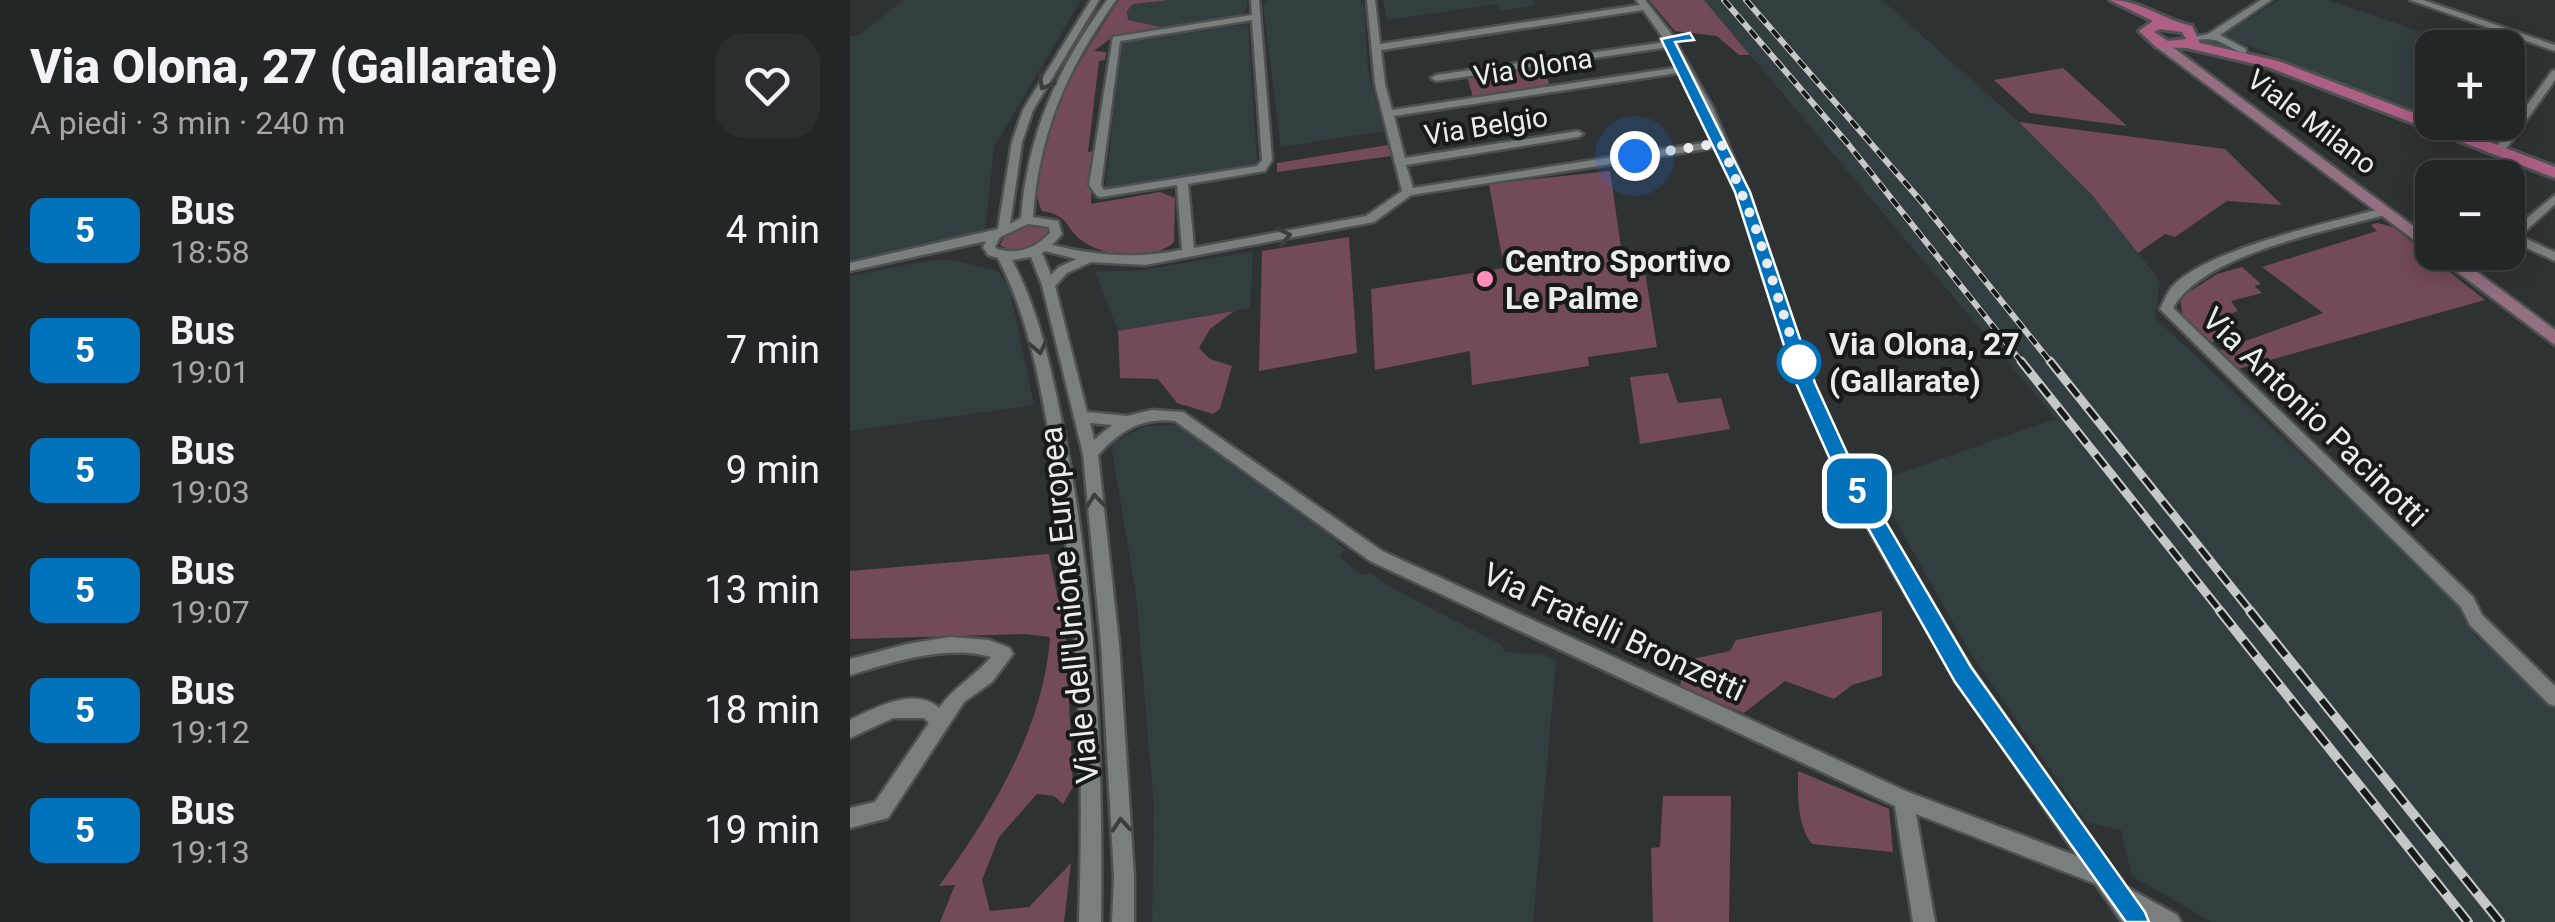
<!DOCTYPE html>
<html lang="it">
<head>
<meta charset="utf-8">
<style>
	:root { --surface:#232626; --page:#2b2e2e; --text:#f1f3f6; --muted:#a3a5a7; --line:#404343 }
	body { margin:0; font-family:Roboto,sans-serif; background:var(--page); color:var(--text); height:100vh; display:flex; flex-direction:column; font-size:38px; white-space:nowrap }
	* { box-sizing:border-box; margin:0 }
	p { font-size:32px; color:var(--muted) }
	.icon { flex:none; width:55px; height:55px; fill:none; stroke:currentColor; stroke-width:2; stroke-linecap:round; stroke-linejoin:round }
	.map { position:relative; flex:1; overflow:hidden }
	.sheet { display:flex; flex-direction:column; background:var(--surface); width:850px }
	.sheet>* { flex:none }
	.badge { padding:0 20px; border-radius:15px; font-size:35px; line-height:65px }
	.tools { position:absolute; left:1565px; top:30px; display:grid; gap:20px }
	.tools a { display:grid; place-items:center; width:110px; height:110px; border-radius:20px; background:var(--surface); box-shadow:0 5px 25px #0003,0 0 0 2px var(--line); font-size:50px }
	.you { position:absolute; width:50px; height:50px; margin:-25px; border:8px solid #fff; border-radius:50%; background:#1a73e8; box-shadow:0 0 0 15px #1a73e833 }
	.map>.badge { position:absolute; translate:-50% -50%; box-shadow:0 0 0 5px #fff }
	.round { display:grid; place-items:center; flex:none; width:105px; height:105px; border-radius:30px; background:var(--page) }
	.summary { display:flex; align-items:center; justify-content:space-between; height:170px; padding:0 30px }
	h1 { font-size:48px; font-weight:800; line-height:75px }
	ul { padding:0; list-style:none }
	li { display:flex; align-items:center; gap:30px; height:120px; padding:0 30px }
	li div { flex:1 }
	li b { display:block; font-size:38px }
	li em { font-style:normal }
	li .badge { min-width:110px; font-weight:700; text-align:center }
	main { display:flex; flex:1; min-height:0 }
	.map>svg:first-child { display:block }
</style>
</head>
<body>
<main>
<section class="sheet">
<div class="summary"><div><h1>Via Olona, 27 (Gallarate)</h1><p>A piedi · 3 min · 240 m</p></div><a class="round"><svg class="icon" aria-label="heart" viewBox="0 0 24 24"><path d="M12 20l-8-8c-3-5 5-10 8-4 3-6 11-1 8 4z"/></svg></a></div>
<ul>
<li><span class="badge" style="background:#0072bc;color:#fff">5</span><div><b>Bus</b><p>18:58</p></div><em>4 min</em></li>
<li><span class="badge" style="background:#0072bc;color:#fff">5</span><div><b>Bus</b><p>19:01</p></div><em>7 min</em></li>
<li><span class="badge" style="background:#0072bc;color:#fff">5</span><div><b>Bus</b><p>19:03</p></div><em>9 min</em></li>
<li><span class="badge" style="background:#0072bc;color:#fff">5</span><div><b>Bus</b><p>19:07</p></div><em>13 min</em></li>
<li><span class="badge" style="background:#0072bc;color:#fff">5</span><div><b>Bus</b><p>19:12</p></div><em>18 min</em></li>
<li><span class="badge" style="background:#0072bc;color:#fff">5</span><div><b>Bus</b><p>19:13</p></div><em>19 min</em></li>
</ul>
</section>
<div class="map">
<svg width="1705" height="922" viewBox="0 0 1705 922">
	<rect width="100%" height="100%" fill="#2f3233"/>
	<g fill="#333e41">
		<path d="M53,0H231L144,147L135,230L120,238L0,260V36L10,35Z"/>
		<path d="M320,0H397V9L389,17L311,27L278,20L277,11L283,4Z"/>
		<path d="M418,0H509L514,5L518,70L534,131L431,147L413,6Z"/>
		<path d="M533,0H683L684,5L651,11L647,4L537,20Z"/>
		<path d="M854,0H1032L1169,122L1242,195L1310,281L1305,318L1607,601L1624,635L1705,702V922H1362L1282,876L1271,830L1236,822L1119,651L1024,482L1206,419Z"/>
		<path d="M1429,0H1477L1601,42L1598,47L1582,48V120L1373,35Z"/>
		<path d="M398,24L407,164L255,192L271,43Z"/>
		<path d="M403,251L400,308L268,331L245,272L293,270Z"/>
		<path d="M103,260L148,271L159,286L184,405L0,431V276L75,261Z"/>
		<path d="M331,425L480,535L495,550L489,556L512,575L521,573L547,591L652,645L654,652L693,654L706,661L683,922H302L304,807L286,594L261,444L295,426Z"/>
	</g>
	<g fill="#734a59">
		<path d="M269,0H320L283,4L277,11L278,20L311,27L265,35L244,51L256,52L255,60L249,61L238,152L244,151L241,204L310,192L325,198L324,242C303,261 257,258 234,242C214,229 222,216 192,211C164,155 239,47 269,0Z"/>
		<path d="M799,0H854L900,55H889L867,36L825,31Z"/>
		<path d="M694,65L700,87L623,97L617,77Z"/>
		<path d="M1213,68L1277,126L1180,113L1144,80Z"/>
		<path d="M1169,122L1375,149L1432,205L1377,201L1325,237L1315,234L1288,253L1242,195Z"/>
		<path d="M538,145L541,156L427,172V163Z"/>
		<path d="M760,171L774,268L794,266L807,347L738,357L739,366L622,385L620,351L525,370L521,289L654,268L639,184Z"/>
		<path d="M179,223L193,224L199,230C190,248 167,257 150,245L157,232Z"/>
		<path d="M1527,223L1543,227L1635,300L1388,369L1368,351L1473,313L1412,267L1527,231L1521,225Z"/>
		<path d="M499,237L507,353L409,371L412,251Z"/>
		<path d="M1392,267L1411,284L1404,286L1412,293L1381,301L1388,311L1357,323L1375,339L1359,343L1333,319L1330,298L1367,274Z"/>
		<path d="M384,311L360,329L349,348L360,359L382,366L370,409L363,414L327,403L308,379L270,378L268,331Z"/>
		<path d="M818,373L828,403L871,398L880,429L790,444L780,377Z"/>
		<path d="M199,554L216,639L223,787L213,804L204,796L187,794L149,837L132,880L140,911L179,907L221,863L214,922H90L105,885L89,886C141,814 194,728 200,637L175,634L0,639V571Z"/>
		<path d="M1032,611V676L1002,685L984,699L935,681L894,713L830,688L833,661L880,651L886,640Z"/>
		<path d="M948,771L1039,809L1043,852L962,844C947,825 948,795 948,771Z"/>
		<path d="M813,796H881L879,922H803L801,848L810,847Z"/>
	</g>
	<g fill="none" stroke-linecap="round" stroke-linejoin="round">
		<defs>
			<g id="street">
				<path d="M241,0H249L183,110L172,142L160,224L171,218C178,133 207,69 257,0H266C217,69 189,132 183,217L208,221L212,234L202,245C248,256 285,259 332,250L327,185L251,197L247,196L239,185L263,37L402,15L401,0H409L422,160L415,171L338,184L344,248L516,216L552,191L525,84L517,0H525L530,44L790,5L786,0H795L820,32L863,108L898,193L970,404L1044,544L1123,670L1271,884L1327,915L1331,922H1299L1295,920L1296,922H1272L1246,884L1066,814L1085,922H1063L1045,806L520,561L325,421C291,417 269,432 248,455L269,643L284,877V922H262L264,877L251,643L233,454L192,285L181,257L162,260C190,313 201,369 213,427C246,591 253,755 251,922H229C234,758 230,595 199,434C188,373 177,314 148,258L138,255L133,247L136,241L0,271V263L148,229L162,142L173,110ZM793,10L816,42L586,75L581,78L586,81L819,47L831,67L542,110L535,84L531,50ZM402,20L412,160L407,166L254,190L251,185L270,41ZM834,72L866,141L563,188L556,165L728,137L733,134L728,131L555,158L544,116ZM869,147C891,201 908,257 926,312C936,346 945,381 960,413C1031,570 1130,715 1227,856L1058,792L532,551L333,412L302,410L277,416L237,412L205,286L217,273L241,262L295,265L524,222L561,195ZM178,224L199,227L200,233C184,249 168,255 147,249L145,247L150,237ZM195,251L227,259L209,267L201,275L192,253ZM240,423L262,425L244,440Z"/>
				<path d="M1411,0H1421L1370,35L1396,49V53C1384,52 1377,43 1365,40C1357,38 1348,41 1340,38L1358,34Z"/>
				<path d="M1560,0H1573L1705,45V51Z"/>
				<path d="M1705,70V80L1653,153H1645V149L1702,71Z"/>
				<path d="M1705,195V204L1670,236L1705,252V261L1664,242L1658,245V234Z"/>
				<path d="M1534,208L1540,212L1538,214C1479,231 1354,253 1323,308L1623,597L1632,615L1705,686V706L1699,704L1620,625L1611,607L1310,309C1313,303 1317,294 1321,288C1355,249 1482,222 1534,208Z"/>
				<path d="M1630,252H1646L1615,271H1607V265Z"/>
				<path d="M100,637L139,640L160,648L163,654L142,682L114,702L38,818L0,828V808L25,802L79,723L74,718H43L0,738V720C25,708 65,686 89,708C104,687 125,676 141,657C96,644 44,662 0,675V659L57,644Z"/>
			</g>
			<path id="secondary" d="M1305,40H1313L1582,240V252H1600L1705,330V345L1305,46Z"/>
			<path id="primary" d="M1260,0C1290,0 1314,20 1342,26L1350,43L1428,61L1705,167V178L1418,67L1337,48L1306,47L1289,31L1303,21ZM1310,29L1332,32L1336,39L1318,41L1304,32Z"/>
		</defs>
		<use href="#street" stroke="#4e5152" stroke-width="5"/>
		<use href="#secondary" stroke="#4e5152" stroke-width="5"/>
		<use href="#primary" stroke="#4e5152" stroke-width="6"/>
		<use href="#street" fill="#797e7f" fill-rule="evenodd"/>
		<use href="#secondary" fill="#936f81" fill-rule="evenodd"/>
		<use href="#primary" fill="#ad5f84" fill-rule="evenodd"/>
		<defs>
			<g id="rail-far2">
				<path d="M874,0L998,144L1173,364"/>
				<path d="M896,0L1071,201L1202,364"/>
			</g>
			<g id="rail-far1">
				<path d="M1171,361L1372,613"/>
				<path d="M1200,361L1402,613"/>
			</g>
			<g id="rail">
				<path d="M1370,611L1618,922"/>
				<path d="M1400,611L1650,922"/>
			</g>
		</defs>
		<use href="#rail-far2" stroke="#c5c7c8" stroke-width="6"/>
		<use href="#rail-far1" stroke="#c5c7c8" stroke-width="9"/>
		<use href="#rail" stroke="#c5c7c8" stroke-width="10"/>
		<use href="#rail-far2" stroke="#181a1a" stroke-width="4" stroke-dasharray="10" stroke-linecap="butt"/>
		<use href="#rail-far1" stroke="#181a1a" stroke-width="5" stroke-dasharray="15" stroke-linecap="butt"/>
		<use href="#rail" stroke="#181a1a" stroke-width="6" stroke-dasharray="19" stroke-linecap="butt"/>
	</g>
	<defs><path id="oneway-chevron" d="M-2-3.5L2.5 0L-2 3.5" fill="none" stroke-width="1.6" stroke-linecap="round" stroke-linejoin="round" transform="scale(2.5)"/></defs>
	<g stroke="#3a3d3d">
		<use href="#oneway-chevron" transform="translate(195 83) rotate(121)"/>
		<use href="#oneway-chevron" transform="translate(434 236) rotate(-11)"/>
		<use href="#oneway-chevron" transform="translate(189 347) rotate(78)"/>
		<use href="#oneway-chevron" transform="translate(245 501) rotate(-96)"/>
		<use href="#oneway-chevron" transform="translate(271 825) rotate(-94)"/>
	</g>
	<path fill="#0072bc" stroke="#fff" stroke-width="2.5" d="M840,33L844,40L825,42L900,192L965,383L1002,464L1121,667L1295,912L1299,922H1276L1105,682L983,466L946,383L885,192L811,39Z"/>
	<g fill="none" stroke-linecap="round" stroke-linejoin="round">
		<path stroke="#eaeced" stroke-width="10" stroke-dasharray="0 18" d="M785,156L871,143L905,226L949,362"/>
	</g>
	<circle fill="#ff8eba" stroke="#181a1a" stroke-width="4" cx="635" cy="279" r="10"/>
	<circle fill="#fff" stroke="#0072bc" stroke-width="5" cx="949" cy="362" r="20"/>
	<g text-anchor="middle" dominant-baseline="central" stroke-width="8" stroke-linejoin="round" paint-order="stroke">
		<g font-size="28" fill="#eaeced" stroke="#181a1a">
			<text transform="translate(683 67) rotate(-9)">Via Olona</text>
			<text transform="translate(1462 122) rotate(37)">Viale Milano</text>
			<text transform="translate(636 126) rotate(-9)">Via Belgio</text>
		</g>
		<g font-size="32" font-weight="bold" fill="#eaeced" stroke="#181a1a" text-anchor="start">
			<text x="655" y="261">Centro Sportivo<tspan x="655" dy="37">Le Palme</tspan></text>
		</g>
		<g font-size="32" font-weight="bold" fill="#eaeced" stroke="#181a1a" text-anchor="start">
			<text x="979" y="344">Via Olona, 27<tspan x="979" dy="37">(Gallarate)</tspan></text>
		</g>
		<g font-size="32" fill="#eaeced" stroke="#181a1a">
			<text transform="translate(1465 417) rotate(44)">Via Antonio Pacinotti</text>
			<text transform="translate(219 605) rotate(-96)">Viale dell'Unione Europea</text>
			<text transform="translate(764 632) rotate(25)">Via Fratelli Bronzetti</text>
		</g>
	</g>
</svg>
<div class="tools">
<a>+</a>
<a>−</a>
</div>
<div class="you" style="left:785px;top:156px"></div>
<b class="badge" style="left:1007px;top:491px;background:#0072bc;color:#fff">5</b>
</div>
</main>
</body>
</html>
